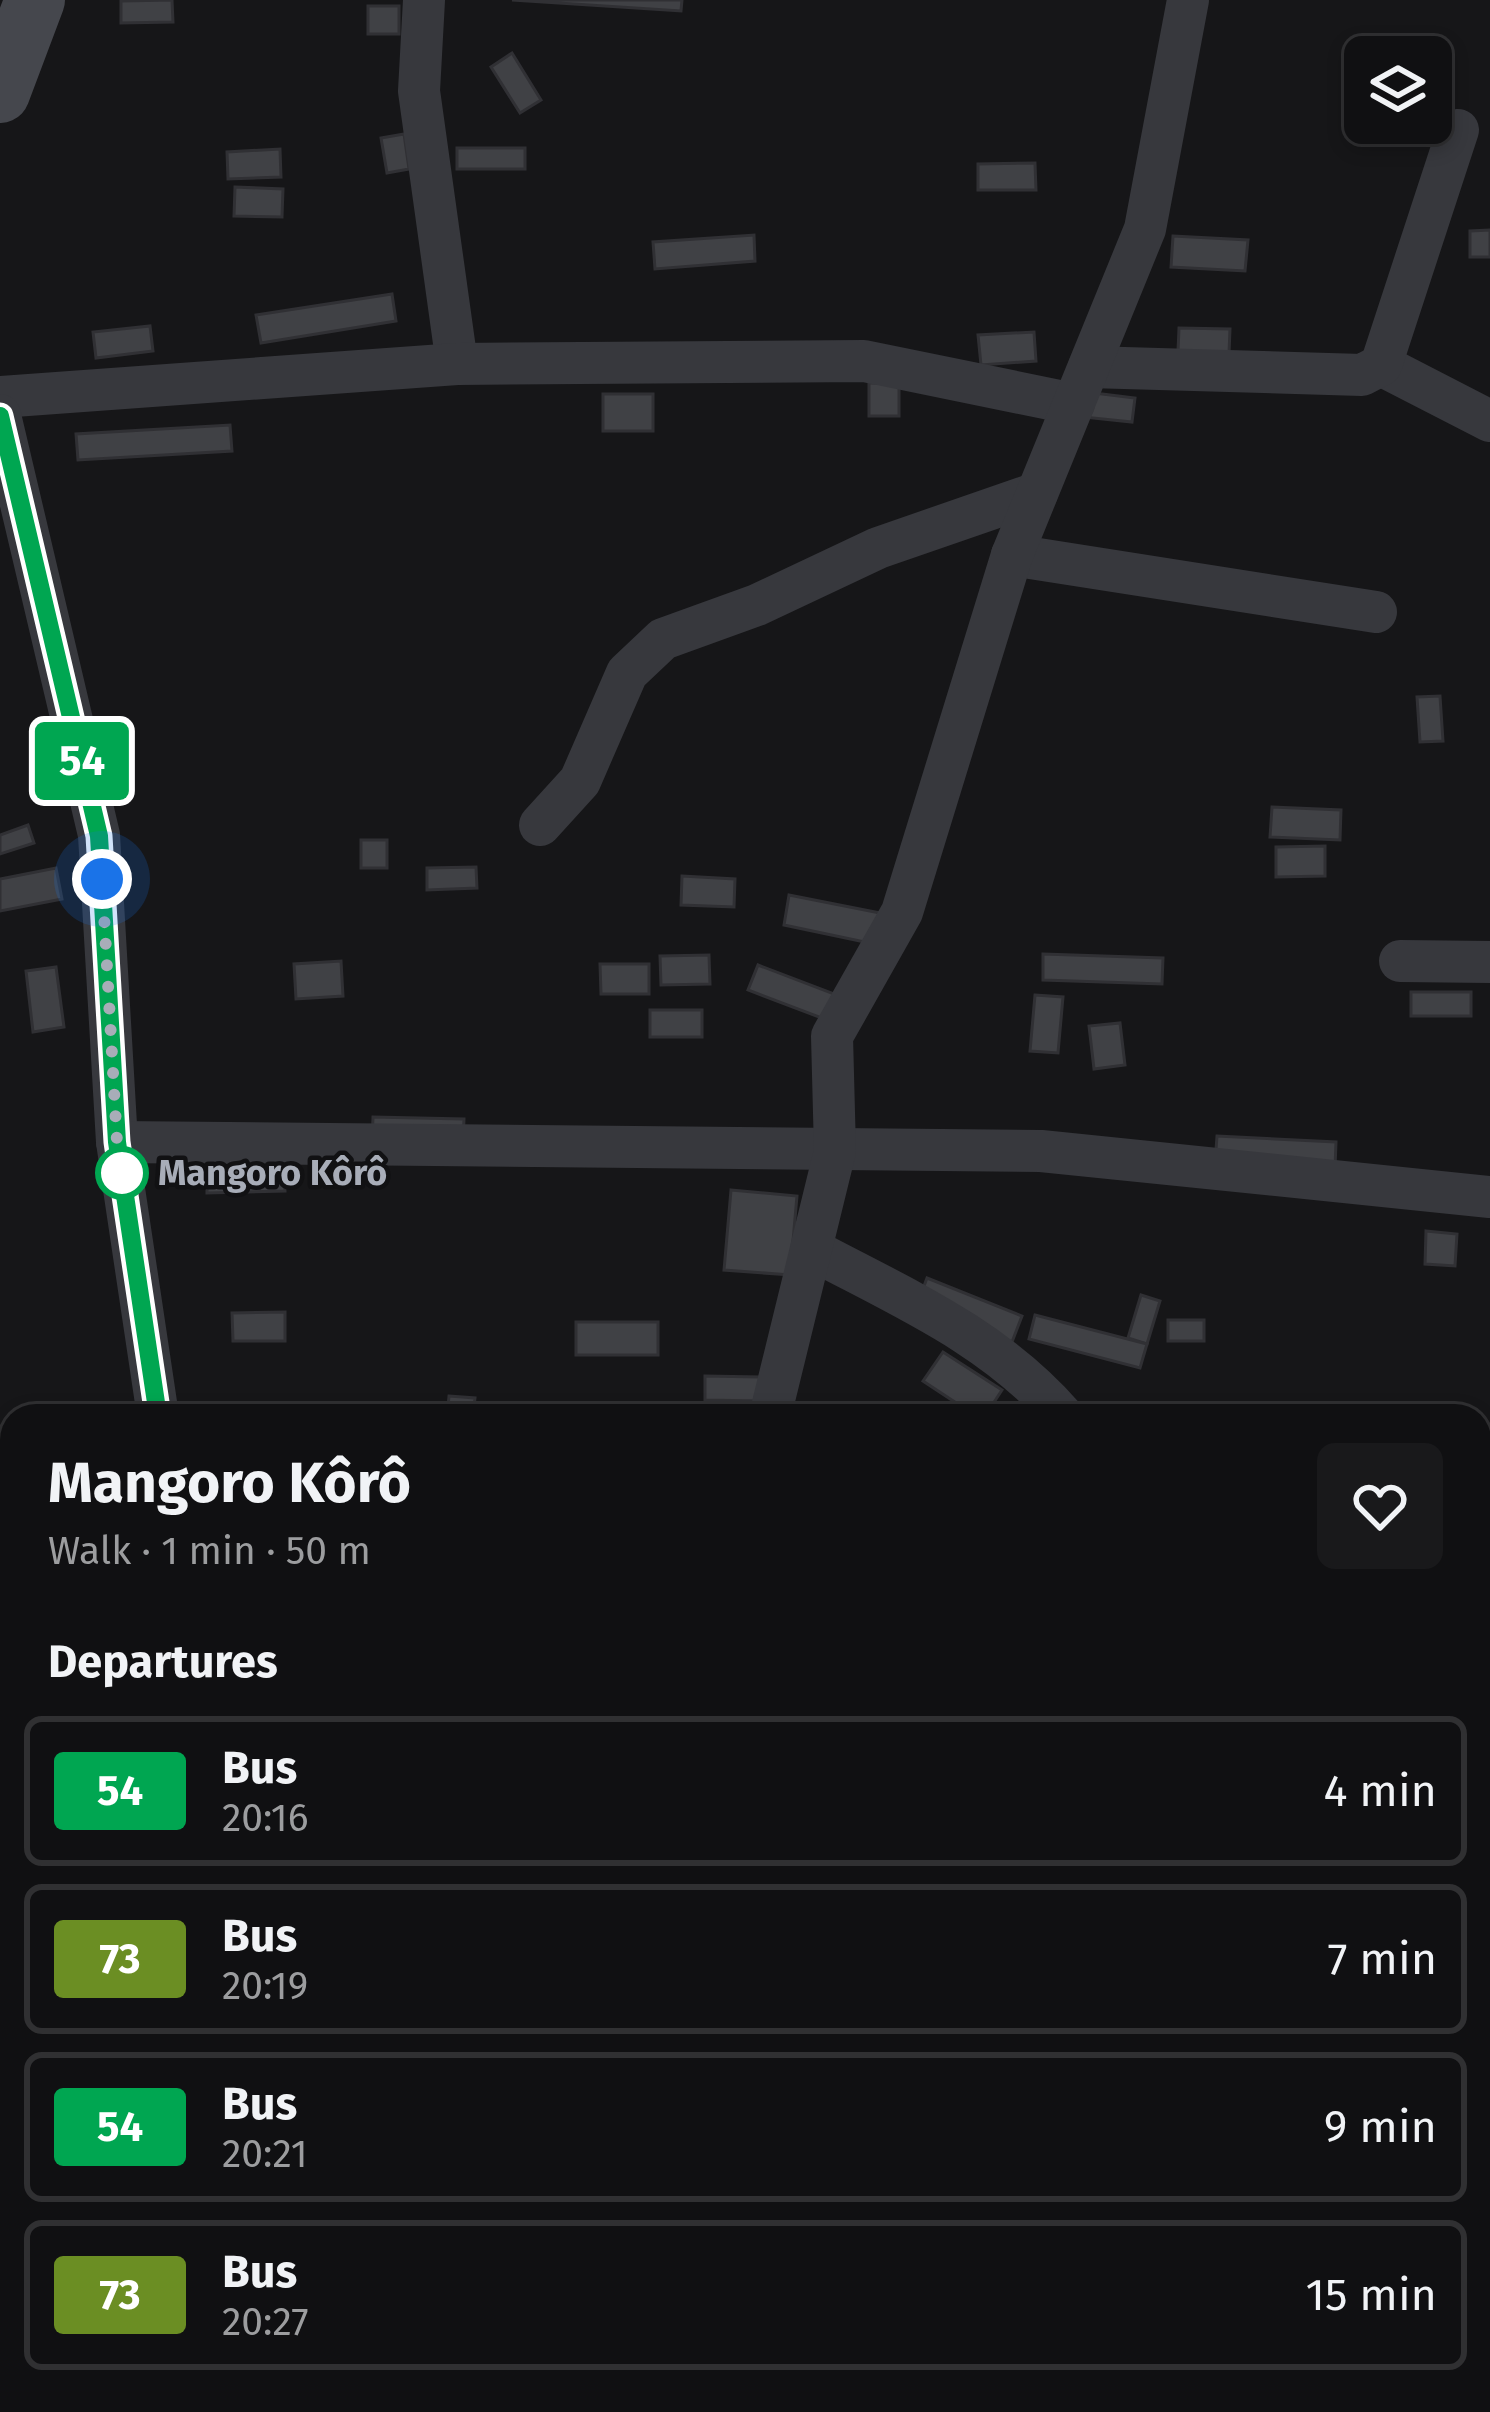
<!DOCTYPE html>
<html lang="en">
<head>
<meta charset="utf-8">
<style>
	:root { --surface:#101012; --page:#19191b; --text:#f1f3f6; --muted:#9c9d9f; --line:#303032 }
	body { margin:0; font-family:"Fira Sans",sans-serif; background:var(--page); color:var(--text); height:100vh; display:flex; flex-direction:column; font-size:45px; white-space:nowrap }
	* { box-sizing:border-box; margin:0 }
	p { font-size:39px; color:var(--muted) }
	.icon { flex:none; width:66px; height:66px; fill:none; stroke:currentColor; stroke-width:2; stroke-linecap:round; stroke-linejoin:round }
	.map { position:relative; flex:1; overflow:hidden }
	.panel { position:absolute; left:0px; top:1404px; width:1491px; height:1008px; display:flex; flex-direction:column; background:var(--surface); border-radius:36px 36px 0 0; box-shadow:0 6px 18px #0003,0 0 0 3px var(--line) }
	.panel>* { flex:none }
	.badge { padding:0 24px; border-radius:9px; font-size:42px; line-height:78px }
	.fabs { position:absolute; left:1344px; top:36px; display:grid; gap:24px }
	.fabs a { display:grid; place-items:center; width:108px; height:108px; border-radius:18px; background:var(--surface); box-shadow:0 6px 18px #0003,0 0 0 3px var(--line); font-size:60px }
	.you { position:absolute; width:60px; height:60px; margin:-30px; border:9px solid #fff; border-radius:50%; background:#1a73e8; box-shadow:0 0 0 18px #1a73e833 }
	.map>.badge { position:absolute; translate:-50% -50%; box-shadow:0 0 0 6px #fff }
	h2 { padding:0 48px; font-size:45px; line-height:108px }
	.round { display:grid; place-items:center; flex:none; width:126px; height:126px; border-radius:18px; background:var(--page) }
	.summary { display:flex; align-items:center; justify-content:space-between; height:204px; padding:0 48px }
	h1 { font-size:57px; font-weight:700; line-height:90px }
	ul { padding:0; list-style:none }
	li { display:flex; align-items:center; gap:36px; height:150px; margin:0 24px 18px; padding:0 24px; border:6px solid var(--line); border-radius:18px }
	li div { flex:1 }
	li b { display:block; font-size:45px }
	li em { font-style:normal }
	li .badge { min-width:132px; font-weight:700; text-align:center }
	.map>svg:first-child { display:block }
</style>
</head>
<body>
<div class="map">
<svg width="1490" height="2412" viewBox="0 0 1490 2412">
	<rect width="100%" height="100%" fill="#161618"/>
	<path fill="#222225" d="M121,2400H311L316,2412H119Z"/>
	<g fill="#404145" stroke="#303034" stroke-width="3">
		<path d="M172,0L173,22L121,23V1Z"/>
		<path d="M512,0H682L681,11Z"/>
		<rect x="368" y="6" width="31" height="28"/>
		<path d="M512,53L541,100L520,113L491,67Z"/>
		<path d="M404,134L409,169L387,173L381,138Z"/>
		<rect x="457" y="148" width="68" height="21"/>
		<path d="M280,149L281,177L228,179L227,152Z"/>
		<path d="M1035,163L1036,190H978V164Z"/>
		<path d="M235,187L283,189L282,217L234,216Z"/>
		<path d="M1490,230V257H1470V231Z"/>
		<path d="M754,235L755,261L655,269L653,242Z"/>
		<path d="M1173,236L1248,240L1245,271L1171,267Z"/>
		<path d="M392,294L396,321L261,343L256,315Z"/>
		<path d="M150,326L153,351L96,358L93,332Z"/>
		<path d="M1179,328L1230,329L1229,354L1178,351Z"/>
		<path d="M1034,332L1036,361L981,365L978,335Z"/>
		<rect x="869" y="383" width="30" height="33"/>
		<path d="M1086,392L1135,398L1132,422L1083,417Z"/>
		<rect x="603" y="394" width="50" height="37"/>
		<path d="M230,425L232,451L78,460L76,434Z"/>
		<path d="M1440,696L1443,741L1420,742L1417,697Z"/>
		<path d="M1272,807L1341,810L1340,840L1270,837Z"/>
		<path d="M28,825L34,843L0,854V835Z"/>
		<rect x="361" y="840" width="26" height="28"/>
		<path d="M1325,846V876L1276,877V847Z"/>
		<path d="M476,867L477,888L427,890V868Z"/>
		<path d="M56,868L62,899L0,911V879Z"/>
		<path d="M682,876L735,879L734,907L681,905Z"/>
		<path d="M789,895L880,913L874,944L784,925Z"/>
		<path d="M1043,954L1163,958L1162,984L1043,980Z"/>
		<path d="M709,955L710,984L661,985L660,956Z"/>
		<path d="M341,961L343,996L296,999L294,964Z"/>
		<path d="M600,964H649V994H601Z"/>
		<path d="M758,965L837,995L827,1020L748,990Z"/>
		<path d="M56,967L64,1027L33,1032L26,971Z"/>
		<rect x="1411" y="992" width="60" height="24"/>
		<path d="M1035,995L1063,997L1058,1053L1030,1051Z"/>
		<rect x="650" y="1010" width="52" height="27"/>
		<path d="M1120,1023L1125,1065L1094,1069L1089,1026Z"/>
		<path d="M373,1117L464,1119L463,1144L372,1142Z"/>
		<path d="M1217,1136L1336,1142L1335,1169L1215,1163Z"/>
		<path d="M284,1166L285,1191L207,1193V1168Z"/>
		<path d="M731,1190L797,1196L790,1275L724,1270Z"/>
		<path d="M1426,1231L1457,1234L1455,1266L1425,1264Z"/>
		<path d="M927,1278L1022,1316L1012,1342L917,1305Z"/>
		<path d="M1141,1295L1160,1301L1147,1344L1128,1338Z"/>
		<path d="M285,1312V1341H233L232,1313Z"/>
		<path d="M1035,1315L1147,1344L1140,1368L1029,1339Z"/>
		<rect x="1168" y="1320" width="36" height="21"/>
		<rect x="576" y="1322" width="82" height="33"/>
		<path d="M943,1352L1002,1390L985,1416H976L923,1381Z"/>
		<path d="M705,1376L760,1377L759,1401L705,1400Z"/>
		<path d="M449,1396L475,1398L473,1416H447Z"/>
		<path d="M1490,1791V1825L1479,1827V1793Z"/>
		<path d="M0,1941L12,1942V1975L0,1974Z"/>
		<path d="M0,2280L12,2282V2343L0,2341Z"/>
	</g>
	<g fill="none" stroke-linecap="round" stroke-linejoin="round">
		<g stroke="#37383d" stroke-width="42">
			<path d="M424,0L419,91L457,364"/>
			<path d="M1381,365L1490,421"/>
			<path d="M1089,367L1362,375L1381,365L1458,130"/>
			<path d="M0,397L457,364L864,361L1074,404"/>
			<path d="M0,415L99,835L117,1142L158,1416"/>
			<path d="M1012,555L1376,612"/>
			<path d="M540,825L580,781L627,673L663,639L757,605L878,548L1037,493"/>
			<path d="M1400,961L1490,962"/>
			<path d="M117,1142L1041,1151L1490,1197"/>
			<path d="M811,1249C903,1298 993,1336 1063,1416"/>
			<path d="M770,1416L835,1151L832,1036L902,912L1012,555L1145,229L1188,0"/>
			<path d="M1479,1533H1490"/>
			<path d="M1479,1969L1490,1981"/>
			<path d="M1479,2135L1490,2138"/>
			<path d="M332,2400L338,2412"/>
			<path d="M89,2412L92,2400"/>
			<path d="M396,2412L557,2400"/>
		</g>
		<path stroke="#45474d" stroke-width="60" d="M0,93L35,0"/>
	</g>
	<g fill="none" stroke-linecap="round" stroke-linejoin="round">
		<defs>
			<path id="line" d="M0,416L99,836L117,1142L158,1416"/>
		</defs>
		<use href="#line" stroke="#fff" stroke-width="27"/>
		<use href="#line" stroke="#00a651" stroke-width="18"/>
		<path stroke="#a8adb8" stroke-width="12" stroke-dasharray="0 21.6" d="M102,879L117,1142L124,1188L122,1173"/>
	</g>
	<circle fill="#fff" stroke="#00a651" stroke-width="6" cx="122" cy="1173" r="24"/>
	<g text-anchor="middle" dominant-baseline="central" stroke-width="9" stroke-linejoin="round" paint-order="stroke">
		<g font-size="36" font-weight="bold" fill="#a8adb8" stroke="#111113" text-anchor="start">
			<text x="158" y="1173">Mangoro Kôrô</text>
		</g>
	</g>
</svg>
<div class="fabs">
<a><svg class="icon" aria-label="layers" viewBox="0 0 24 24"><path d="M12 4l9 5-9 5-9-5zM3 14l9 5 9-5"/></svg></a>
</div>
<div class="you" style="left:102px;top:879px"></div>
<b class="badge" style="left:82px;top:761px;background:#00a651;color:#fff">54</b>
<section class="panel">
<div class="summary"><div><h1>Mangoro Kôrô</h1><p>Walk · 1 min · 50 m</p></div><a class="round"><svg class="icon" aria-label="heart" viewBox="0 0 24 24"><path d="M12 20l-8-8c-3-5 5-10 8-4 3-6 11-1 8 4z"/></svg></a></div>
<h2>Departures</h2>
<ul>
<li><span class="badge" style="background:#00a651;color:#fff">54</span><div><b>Bus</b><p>20:16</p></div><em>4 min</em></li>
<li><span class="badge" style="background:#6b8e23;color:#fff">73</span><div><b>Bus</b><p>20:19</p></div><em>7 min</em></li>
<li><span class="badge" style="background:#00a651;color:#fff">54</span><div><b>Bus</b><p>20:21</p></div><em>9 min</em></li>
<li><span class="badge" style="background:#6b8e23;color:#fff">73</span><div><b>Bus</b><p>20:27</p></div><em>15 min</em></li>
</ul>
</section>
</div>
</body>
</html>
